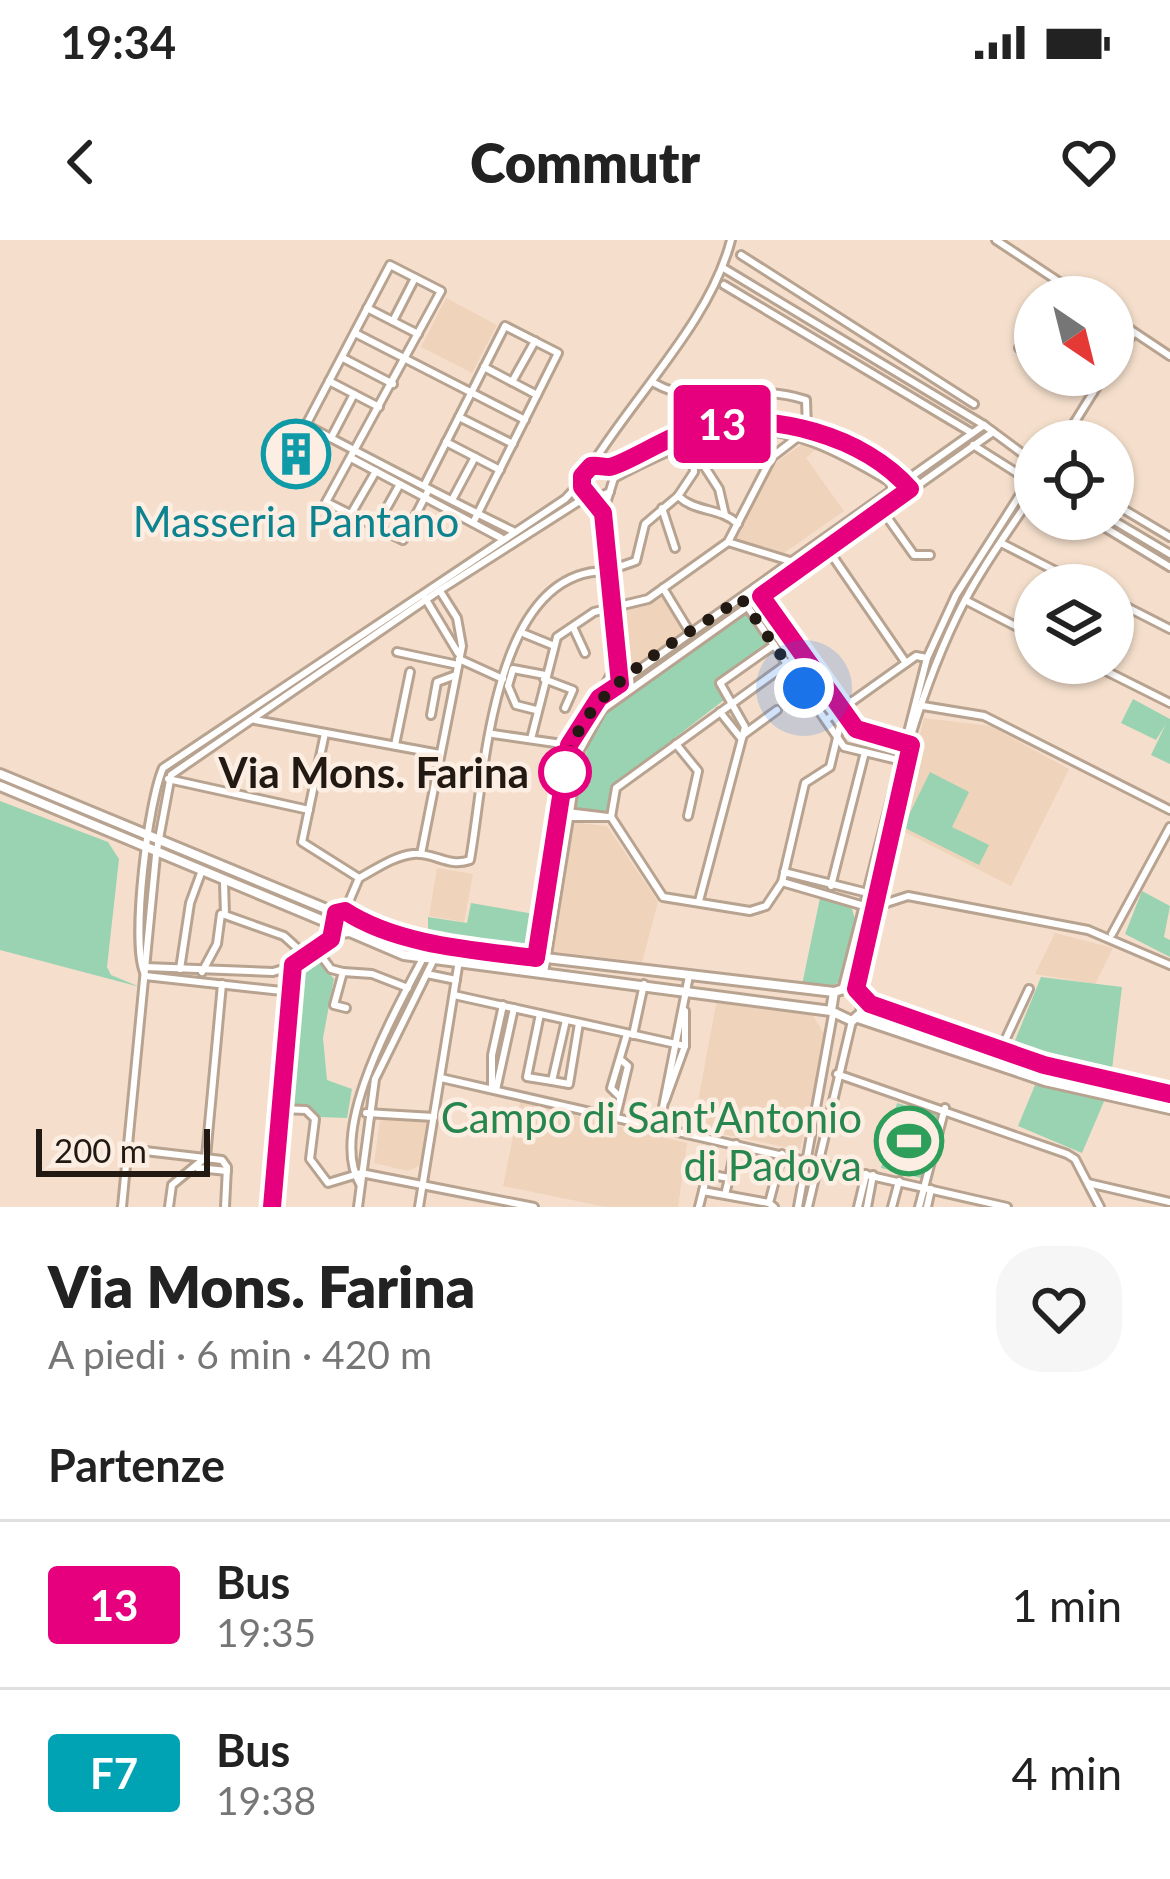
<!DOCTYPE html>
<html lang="it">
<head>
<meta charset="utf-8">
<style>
	:root { --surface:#fff; --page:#f6f6f6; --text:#222; --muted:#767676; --line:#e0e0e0 }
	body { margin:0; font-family:Lato,sans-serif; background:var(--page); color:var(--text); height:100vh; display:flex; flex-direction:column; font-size:45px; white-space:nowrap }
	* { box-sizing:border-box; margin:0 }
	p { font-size:39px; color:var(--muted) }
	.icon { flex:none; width:66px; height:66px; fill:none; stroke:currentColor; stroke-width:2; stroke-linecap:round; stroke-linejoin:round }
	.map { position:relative; height:967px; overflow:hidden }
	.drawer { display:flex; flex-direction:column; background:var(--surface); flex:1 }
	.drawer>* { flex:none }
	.badge { padding:0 24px; border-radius:9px; font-size:42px; line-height:78px }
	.needle { width:78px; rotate:145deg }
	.fabs { position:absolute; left:1014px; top:36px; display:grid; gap:24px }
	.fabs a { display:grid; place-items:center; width:120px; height:120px; border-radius:50%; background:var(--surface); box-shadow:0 3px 9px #0004; font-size:60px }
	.scale { position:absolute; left:36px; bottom:30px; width:174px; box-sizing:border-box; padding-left:12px; border:6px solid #211912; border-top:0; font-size:33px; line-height:42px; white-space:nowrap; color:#211912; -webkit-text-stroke:9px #fceee3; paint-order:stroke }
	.you { position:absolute; width:60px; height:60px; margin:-30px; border:9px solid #fff; border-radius:50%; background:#1a73e8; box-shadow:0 0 0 18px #1a73e833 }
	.map>.badge { position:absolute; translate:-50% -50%; box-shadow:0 0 0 6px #fff }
	h2 { padding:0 48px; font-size:45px; line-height:108px }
	.round { display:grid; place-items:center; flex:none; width:126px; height:126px; border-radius:48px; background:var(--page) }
	.summary { display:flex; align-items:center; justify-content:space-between; height:204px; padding:0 48px }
	h1 { font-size:57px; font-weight:800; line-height:90px }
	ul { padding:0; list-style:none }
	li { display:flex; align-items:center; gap:36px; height:168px; padding:0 48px; border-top:3px solid var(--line) }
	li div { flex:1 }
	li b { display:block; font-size:45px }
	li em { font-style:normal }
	li .badge { min-width:132px; font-weight:700; text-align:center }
	.status { display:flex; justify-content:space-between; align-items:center; height:84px; padding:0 60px; background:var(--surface); direction:ltr }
	.status svg { height:33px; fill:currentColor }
	header { display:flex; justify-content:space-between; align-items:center; height:156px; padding:0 48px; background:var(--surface); font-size:54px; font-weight:800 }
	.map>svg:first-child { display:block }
</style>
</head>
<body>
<div class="status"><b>19:34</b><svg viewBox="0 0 49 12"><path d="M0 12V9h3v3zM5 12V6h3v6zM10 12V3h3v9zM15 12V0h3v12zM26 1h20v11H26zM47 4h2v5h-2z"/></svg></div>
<header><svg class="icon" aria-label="back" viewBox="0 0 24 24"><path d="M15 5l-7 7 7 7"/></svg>Commutr<svg class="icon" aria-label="heart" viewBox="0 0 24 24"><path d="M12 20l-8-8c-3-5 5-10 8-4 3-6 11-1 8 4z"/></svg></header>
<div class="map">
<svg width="1170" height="967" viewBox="0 0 1170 967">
	<rect width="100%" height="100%" fill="#f5dfcc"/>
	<g fill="#efd3bb">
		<path d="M446,58L497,85L472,133L421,107Z"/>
		<path d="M805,202L816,209L806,218L844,271L780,316L733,301L771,226Z"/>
		<path d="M660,355L686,391L627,430L619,371Z"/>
		<path d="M924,478L990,486L1069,529L1011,646L897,588Z"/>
		<path d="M570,582L607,586L658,662L642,722L550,711Z"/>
		<path d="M437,628L473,634L464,682L429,676Z"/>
		<path d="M1055,693L1113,708L1095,744L1035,734Z"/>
		<path d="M717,759L809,769L826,797L800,910L693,888Z"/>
		<path d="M520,862L687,903L678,967H606L503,946Z"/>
		<path d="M381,874L428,882L421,925L408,931L374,923Z"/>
	</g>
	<g fill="#99d3b1">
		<path d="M746,374L769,406L716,443L724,460L611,547L608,572L573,568L588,506L608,471Z"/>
		<path d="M1133,459L1170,479V524L1151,515L1166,484L1156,500L1121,483Z"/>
		<path d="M930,532L969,552L952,587L989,605L979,625L903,587Z"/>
		<path d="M0,561L108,602L119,619L107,727L111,735L140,747L0,710Z"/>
		<path d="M1142,651L1170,666L1164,697L1170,700V717L1125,694Z"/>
		<path d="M820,658L851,666L855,679L839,742L830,747L802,745Z"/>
		<path d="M471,663L540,675L536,697L525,707L428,694V677L467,683Z"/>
		<path d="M317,719L334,739L323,798L327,840L352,849L347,878L319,877L310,866L289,865L302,731Z"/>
		<path d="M1041,737L1122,747L1112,829L1042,817L1014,803Z"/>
		<path d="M1035,845L1105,859L1082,913L1018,886Z"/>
		<path d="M897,863L938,874L921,938L881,928Z"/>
	</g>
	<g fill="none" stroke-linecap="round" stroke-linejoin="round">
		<defs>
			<g id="minor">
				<path d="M996,0L1082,57"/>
				<path d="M741,15L974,164"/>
				<path d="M725,29L984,185L1035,223"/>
				<path d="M724,45L972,193"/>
				<path d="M367,68L418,94"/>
				<path d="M1113,78L1170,116"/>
				<path d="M393,81L415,38"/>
				<path d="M355,93L525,180"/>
				<path d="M1019,108L1035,117"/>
				<path d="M343,118L393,144"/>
				<path d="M1113,120L1133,94"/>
				<path d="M484,127L537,155"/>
				<path d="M1063,135L1093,153"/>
				<path d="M329,141L379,167"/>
				<path d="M512,142L535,101"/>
				<path d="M459,177L513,204"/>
				<path d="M331,198L354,154"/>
				<path d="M1063,201L1104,135"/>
				<path d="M446,202L500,230"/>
				<path d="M973,205L1028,240"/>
				<path d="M697,215L719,249L725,275"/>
				<path d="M351,218L501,298"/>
				<path d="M704,221L734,205"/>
				<path d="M591,226C638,151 710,81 731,0"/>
				<path d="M607,227C628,222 644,205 664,197C742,168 849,183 907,245"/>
				<path d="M1035,228L1027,237L1035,247"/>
				<path d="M614,238C733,176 772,171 890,242L892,251"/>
				<path d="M424,246L505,86L558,113L474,281"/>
				<path d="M429,249L403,300L326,262L441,51L390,25L306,185C375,221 443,257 513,291"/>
				<path d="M610,252L598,257L587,254L581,242L586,228L603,225L614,238L603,273L620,442"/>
				<path d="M678,256L694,232L692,199"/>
				<path d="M452,260L475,217"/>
				<path d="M1113,263L1170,297"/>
				<path d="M662,268L675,308"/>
				<path d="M882,270L914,315H930"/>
				<path d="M351,274L376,231"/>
				<path d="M1091,279L1170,327"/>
				<path d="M1111,279L1170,314"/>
				<path d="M376,287L400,244"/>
				<path d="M728,302L793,322"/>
				<path d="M1001,303L1083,345"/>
				<path d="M827,308L906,423"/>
				<path d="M607,331L636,321L645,284L678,256C696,273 720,267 738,284"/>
				<path d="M663,348L691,394"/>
				<path d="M761,356L856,489L905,503"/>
				<path d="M425,358L458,413"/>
				<path d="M965,360L1035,396"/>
				<path d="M1113,360L1170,389"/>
				<path d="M747,366L844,507L906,522"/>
				<path d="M573,387L585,413"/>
				<path d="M525,394L552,405"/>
				<path d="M397,412L458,425"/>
				<path d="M459,419L503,439"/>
				<path d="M1090,423L1170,463"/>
				<path d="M544,439L573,450L565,468"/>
				<path d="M600,455L616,424"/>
				<path d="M923,466L984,476L1170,570"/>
				<path d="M536,470L516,465L508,446L513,429L545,435"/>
				<path d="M720,472L740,497"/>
				<path d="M431,475L437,442L456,435"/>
				<path d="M255,480L440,514"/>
				<path d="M826,480L916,416L927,418"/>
				<path d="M325,493L302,602L359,638"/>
				<path d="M493,494L569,505"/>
				<path d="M743,495L777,470"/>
				<path d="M531,499L557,397L594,372L648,359L728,302L772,217L807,190L806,160C747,140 703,171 654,143"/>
				<path d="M676,504L698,531L688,576"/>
				<path d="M395,505L410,432"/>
				<path d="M168,539L309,570"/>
				<path d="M567,572L608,577"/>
				<path d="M569,577H611"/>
				<path d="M611,577L663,657L750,671L766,666L782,642L805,543L830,527L843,473"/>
				<path d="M611,577L616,548L802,413"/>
				<path d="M421,614L462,406L457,378L440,351"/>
				<path d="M784,632L868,653"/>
				<path d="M224,642L225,675L284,696L306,716"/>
				<path d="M782,642L871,668L908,656L1088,690L1170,725"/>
				<path d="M831,646L865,512"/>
				<path d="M699,661L745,487L720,443L774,405"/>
				<path d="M345,671L359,638C376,629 394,616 413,614C435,612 448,628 470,620C485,537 491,332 605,331L608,341"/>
				<path d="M1112,694L1170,587"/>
				<path d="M316,709L331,729L343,732L334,765L346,768"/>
				<path d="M145,727L273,732L293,726L340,694"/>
				<path d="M180,729L190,663L201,633"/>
				<path d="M534,731L569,505L599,458L984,185"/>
				<path d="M144,732C131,700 148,562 163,528L565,259L581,242"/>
				<path d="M202,732L217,704L221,674"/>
				<path d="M343,732L372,734L408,748"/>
				<path d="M544,733L580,510L602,470L993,192"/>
				<path d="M427,734L456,740"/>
				<path d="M145,736L291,752"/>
				<path d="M843,747L927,418L956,355L1028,242"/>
				<path d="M856,749C874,630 904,485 957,376C978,332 1008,292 1035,251"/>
				<path d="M454,755L685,806"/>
				<path d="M540,774L527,837L552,841"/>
				<path d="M566,780L552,841L569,844L579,783"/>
				<path d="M633,795L644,744"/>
				<path d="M1001,809L1029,749"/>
				<path d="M837,834L1067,914L1075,919L1100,967"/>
				<path d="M441,838L1007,967"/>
				<path d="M492,849V815L503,765"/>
				<path d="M496,850L514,768"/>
				<path d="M620,857L611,848L627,794"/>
				<path d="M665,861L685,806V771"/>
				<path d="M281,869L306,870L315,879L310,919L328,943L361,933L534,967"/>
				<path d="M366,873L434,877"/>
				<path d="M616,876L628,826L621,820"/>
				<path d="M659,887L689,736"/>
				<path d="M128,909L222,920L227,927L225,967"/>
				<path d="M198,928L227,931"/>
				<path d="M729,938L736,904"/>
				<path d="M1088,943L1170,962"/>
				<path d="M360,944C327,889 397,769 423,718L436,702"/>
				<path d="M725,955L729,938L707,934L703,951L769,963"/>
				<path d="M122,967L156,615L171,535L440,350L589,255"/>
				<path d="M169,967L172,945L206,917L222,744"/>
				<path d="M272,967L293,726"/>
				<path d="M358,967L375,839L434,719"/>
				<path d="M419,967L461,708"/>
				<path d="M699,967L703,951"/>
				<path d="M774,967L769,963L782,914"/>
				<path d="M798,967L833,774"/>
				<path d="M808,967L852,781"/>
				<path d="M858,967L866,934"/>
				<path d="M867,967L873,935"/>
				<path d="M892,967L899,941"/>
				<path d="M919,967L945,868"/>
				<path d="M927,967L931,949"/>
			</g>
			<g id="tertiary">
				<path d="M0,534L336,673"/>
				<path d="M0,546L331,684"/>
				<path d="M336,673L345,671L370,687L461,708L834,752"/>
				<path d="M332,680L338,693L350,692"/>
				<path d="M350,692L404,715L831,771"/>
				<path d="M863,759L861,773L852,781L831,771L834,752L850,747L870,763L1044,825L1170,854"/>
				<path d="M858,778L1045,841L1170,869"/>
			</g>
		</defs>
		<use href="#minor" stroke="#b8a391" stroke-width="12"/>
		<use href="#tertiary" stroke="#b8a391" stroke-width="14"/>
		<use href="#minor" stroke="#fff" stroke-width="6"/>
		<use href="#tertiary" stroke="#fff" stroke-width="8"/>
	</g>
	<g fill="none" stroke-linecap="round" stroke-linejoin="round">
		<defs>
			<path id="line" d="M272,967L293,725L331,699L336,673L345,671C397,705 473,710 536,718L569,505L599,458L620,444L603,273L582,247V236L591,226C597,225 603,227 609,227C622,226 677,191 703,186C772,171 864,196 910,249L761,356L856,489L911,505L856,749L870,764L1044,825L1170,854"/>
		</defs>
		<use href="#line" stroke="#fff" stroke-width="27"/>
		<use href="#line" stroke="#e6007e" stroke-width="18"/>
		<path stroke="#211912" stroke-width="12" stroke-dasharray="0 21.6" d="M565,532C576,448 678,403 741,358L804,448"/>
	</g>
	<defs>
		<symbol id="building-ring" viewBox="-11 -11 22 22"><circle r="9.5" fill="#fceee3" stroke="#0f9aa8" stroke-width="1.5"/><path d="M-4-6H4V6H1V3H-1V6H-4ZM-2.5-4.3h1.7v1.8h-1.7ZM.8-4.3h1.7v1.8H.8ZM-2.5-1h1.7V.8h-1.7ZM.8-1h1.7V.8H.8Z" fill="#0f9aa8"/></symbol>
		<symbol id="stadium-ring" viewBox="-11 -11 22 22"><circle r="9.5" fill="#fceee3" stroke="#2e9e5b" stroke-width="1.5"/><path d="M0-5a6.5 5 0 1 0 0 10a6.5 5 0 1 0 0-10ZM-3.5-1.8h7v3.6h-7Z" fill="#2e9e5b"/></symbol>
	</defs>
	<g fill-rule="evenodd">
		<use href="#building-ring" x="258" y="176" width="76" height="76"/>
		<use href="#stadium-ring" x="871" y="863" width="76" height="76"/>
	</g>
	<circle fill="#fff" stroke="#e6007e" stroke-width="6" cx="565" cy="532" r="24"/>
	<g text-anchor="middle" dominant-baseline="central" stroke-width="9" stroke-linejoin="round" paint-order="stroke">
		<g font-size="42" fill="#0d838f" stroke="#fceee3">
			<text x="296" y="281">Masseria Pantano</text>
		</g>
		<g font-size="42" font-weight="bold" fill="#211912" stroke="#fceee3" text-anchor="end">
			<text x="529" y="532">Via Mons. Farina</text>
		</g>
		<g font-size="42" fill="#27864d" stroke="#fceee3" text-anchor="end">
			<text x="862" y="877">Campo di Sant'Antonio<tspan x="862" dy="48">di Padova</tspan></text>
		</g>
	</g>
</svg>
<div class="fabs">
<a><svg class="needle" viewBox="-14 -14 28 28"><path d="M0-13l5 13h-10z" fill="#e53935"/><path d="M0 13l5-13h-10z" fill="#767676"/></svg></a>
<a><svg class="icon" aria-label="locate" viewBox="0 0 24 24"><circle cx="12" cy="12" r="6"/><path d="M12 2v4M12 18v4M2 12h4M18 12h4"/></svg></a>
<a><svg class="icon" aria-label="layers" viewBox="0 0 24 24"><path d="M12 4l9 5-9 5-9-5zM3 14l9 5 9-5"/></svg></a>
</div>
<div class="scale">200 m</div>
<div class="you" style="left:804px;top:448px"></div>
<b class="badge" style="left:722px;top:184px;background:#e6007e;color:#fff">13</b>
</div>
<section class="drawer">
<div class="summary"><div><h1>Via Mons. Farina</h1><p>A piedi · 6 min · 420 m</p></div><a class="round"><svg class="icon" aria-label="heart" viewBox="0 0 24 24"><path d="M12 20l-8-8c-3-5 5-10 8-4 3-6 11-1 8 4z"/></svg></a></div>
<h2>Partenze</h2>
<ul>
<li><span class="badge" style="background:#e6007e;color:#fff">13</span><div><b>Bus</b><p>19:35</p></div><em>1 min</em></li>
<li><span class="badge" style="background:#00a3b4;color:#fff">F7</span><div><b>Bus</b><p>19:38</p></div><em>4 min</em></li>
</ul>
</section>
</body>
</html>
